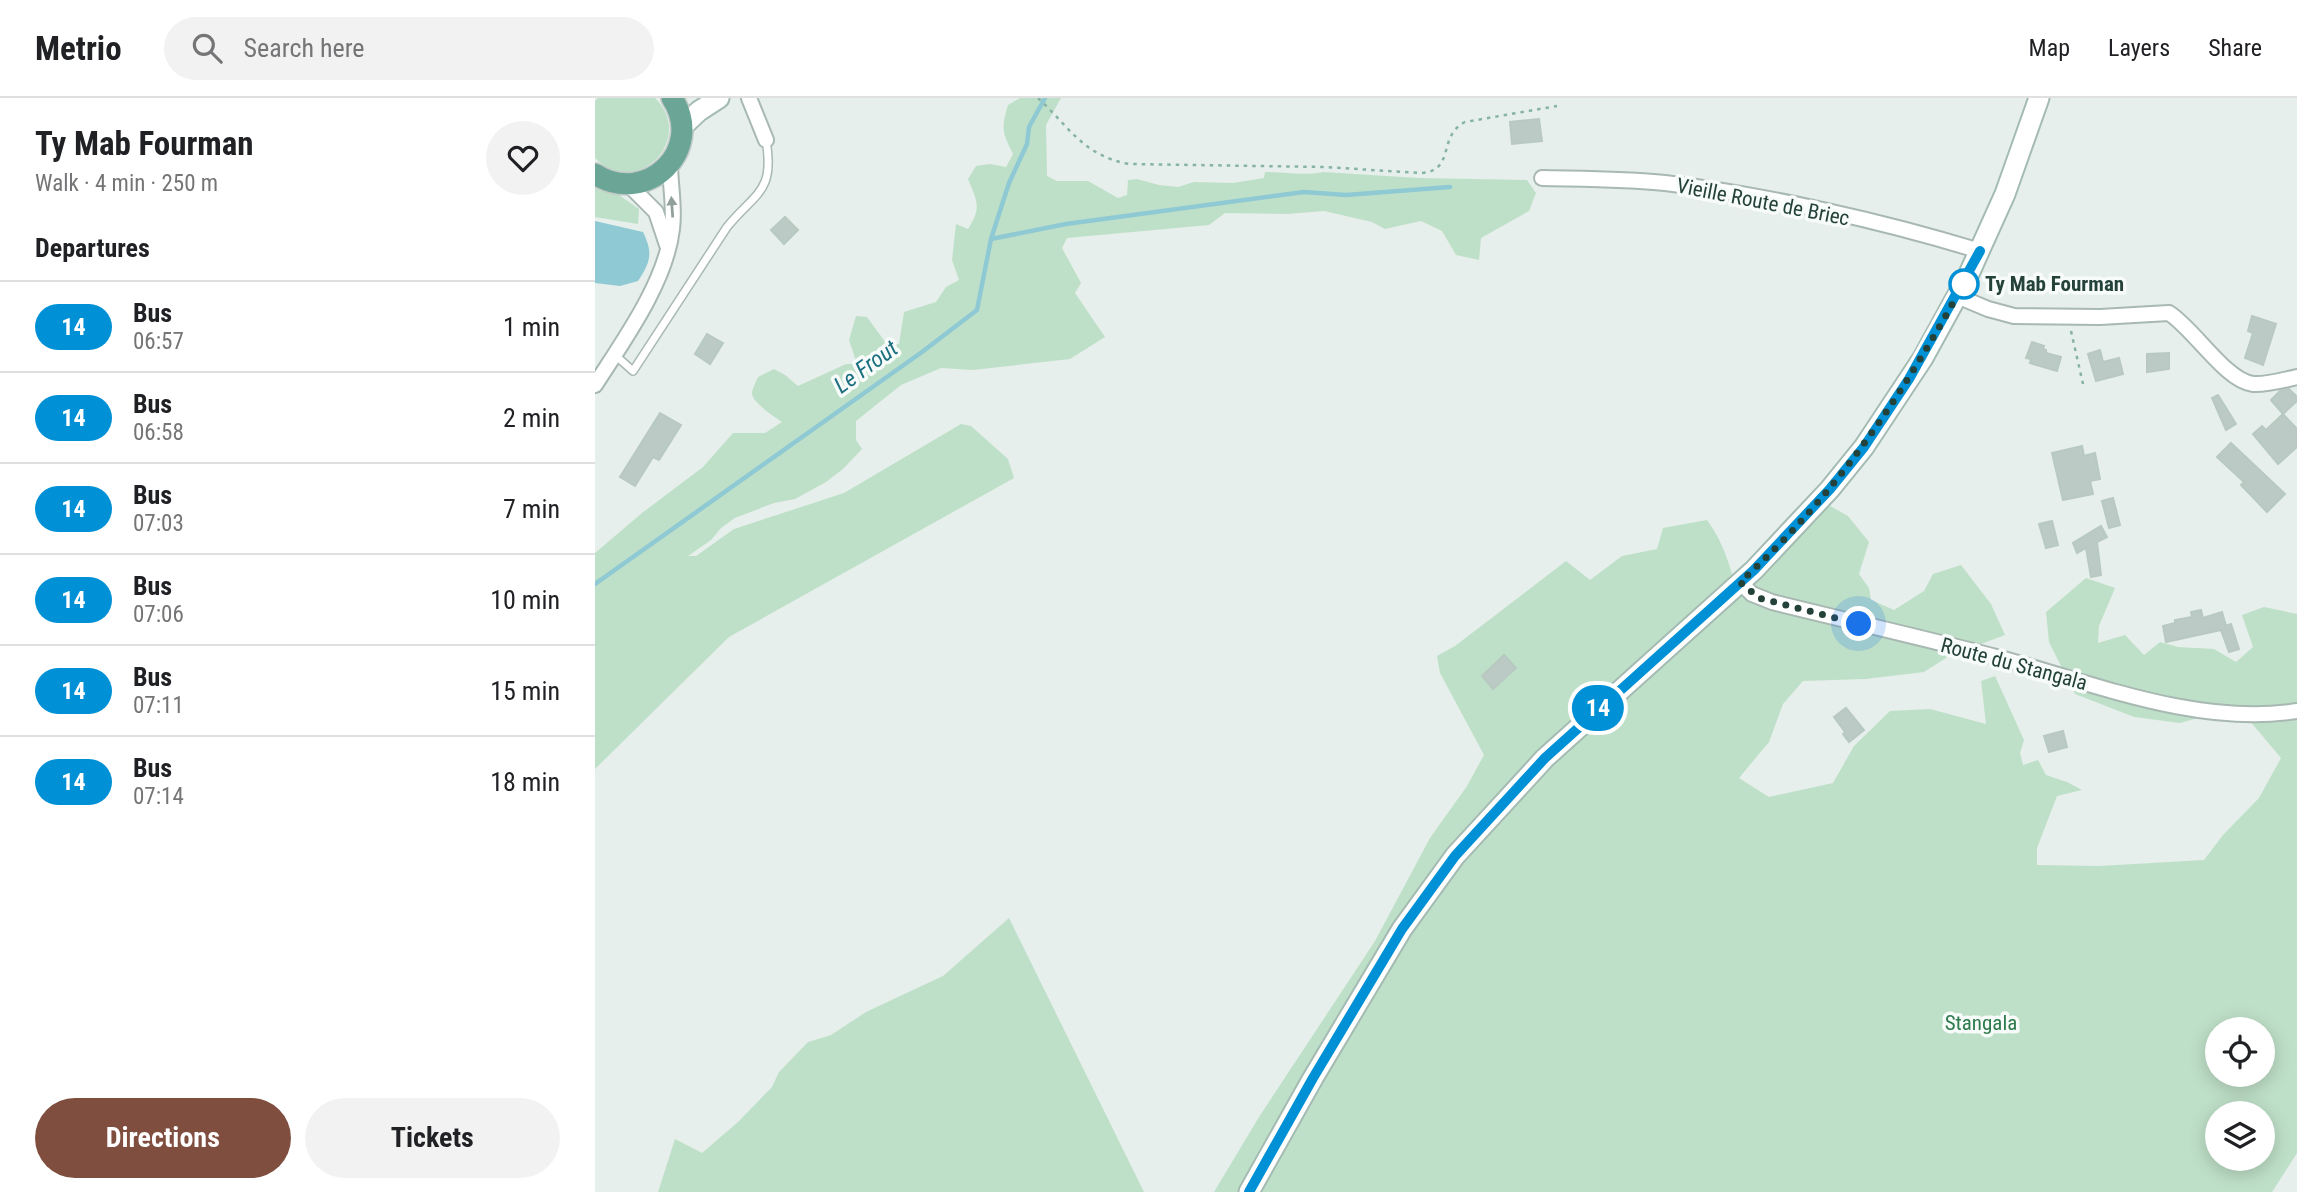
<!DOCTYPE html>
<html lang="en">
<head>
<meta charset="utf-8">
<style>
	:root { --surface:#fff; --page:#f2f2f2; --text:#202124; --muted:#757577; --line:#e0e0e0; --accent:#7f4e3f }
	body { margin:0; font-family:"Roboto Condensed",sans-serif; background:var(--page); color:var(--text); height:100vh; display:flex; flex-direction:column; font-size:26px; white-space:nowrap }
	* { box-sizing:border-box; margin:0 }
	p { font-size:23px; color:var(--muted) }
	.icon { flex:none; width:38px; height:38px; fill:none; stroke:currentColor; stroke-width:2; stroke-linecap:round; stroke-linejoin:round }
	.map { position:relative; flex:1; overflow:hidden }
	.details { display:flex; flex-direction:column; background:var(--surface); width:595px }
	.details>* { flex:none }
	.badge { padding:0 14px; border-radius:23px; font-size:24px; line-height:46px }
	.fabs { position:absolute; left:1610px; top:919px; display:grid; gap:14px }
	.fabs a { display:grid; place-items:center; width:70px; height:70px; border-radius:50%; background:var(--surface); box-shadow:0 4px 18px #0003; font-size:35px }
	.you { position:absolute; width:35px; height:35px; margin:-18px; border:5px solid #fff; border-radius:50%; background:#1a73e8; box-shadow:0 0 0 10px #1a73e833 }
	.map>.badge { position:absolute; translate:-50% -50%; box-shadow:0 0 0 4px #fff }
	h2 { padding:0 35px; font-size:26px; line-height:63px }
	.round { display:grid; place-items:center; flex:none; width:74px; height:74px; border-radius:37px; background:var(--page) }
	.head { display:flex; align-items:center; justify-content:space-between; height:119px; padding:0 35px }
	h1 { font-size:33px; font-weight:700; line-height:52px }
	.cta { display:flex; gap:14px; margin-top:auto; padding:14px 35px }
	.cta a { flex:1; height:80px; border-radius:42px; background:var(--accent); color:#fff; font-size:28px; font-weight:700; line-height:80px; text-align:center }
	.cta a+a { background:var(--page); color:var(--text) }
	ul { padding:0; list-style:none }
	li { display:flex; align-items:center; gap:21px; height:91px; padding:0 35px; border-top:2px solid var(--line) }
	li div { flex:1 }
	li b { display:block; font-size:26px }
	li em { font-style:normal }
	li .badge { min-width:77px; font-weight:700; text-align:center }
	header { display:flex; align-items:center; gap:42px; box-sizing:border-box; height:98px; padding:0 35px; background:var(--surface); border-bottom:2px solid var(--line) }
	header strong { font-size:33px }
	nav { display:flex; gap:38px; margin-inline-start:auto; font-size:24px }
	.search { width:490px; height:63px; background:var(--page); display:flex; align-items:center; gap:18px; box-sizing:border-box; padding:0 24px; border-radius:38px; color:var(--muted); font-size:26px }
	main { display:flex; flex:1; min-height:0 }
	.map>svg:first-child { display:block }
</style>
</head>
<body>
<header>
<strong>Metrio</strong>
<div class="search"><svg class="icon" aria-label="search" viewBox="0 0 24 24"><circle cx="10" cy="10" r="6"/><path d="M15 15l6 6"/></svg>Search here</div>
<nav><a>Map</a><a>Layers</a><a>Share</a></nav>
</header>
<main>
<section class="details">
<div class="head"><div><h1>Ty Mab Fourman</h1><p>Walk · 4 min · 250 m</p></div><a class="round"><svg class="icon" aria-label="heart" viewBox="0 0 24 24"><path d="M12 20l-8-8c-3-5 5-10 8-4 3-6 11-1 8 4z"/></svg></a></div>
<h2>Departures</h2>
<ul>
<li><span class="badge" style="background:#0090d6;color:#fff">14</span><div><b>Bus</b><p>06:57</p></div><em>1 min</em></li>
<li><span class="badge" style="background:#0090d6;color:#fff">14</span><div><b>Bus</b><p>06:58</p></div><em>2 min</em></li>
<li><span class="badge" style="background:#0090d6;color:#fff">14</span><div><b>Bus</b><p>07:03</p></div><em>7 min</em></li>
<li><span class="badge" style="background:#0090d6;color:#fff">14</span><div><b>Bus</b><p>07:06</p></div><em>10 min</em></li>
<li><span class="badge" style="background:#0090d6;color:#fff">14</span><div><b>Bus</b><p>07:11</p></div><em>15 min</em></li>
<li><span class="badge" style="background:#0090d6;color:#fff">14</span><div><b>Bus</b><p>07:14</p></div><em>18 min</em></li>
</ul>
<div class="cta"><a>Directions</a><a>Tickets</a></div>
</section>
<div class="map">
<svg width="1702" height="1094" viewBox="0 0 1702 1094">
	<rect width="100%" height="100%" fill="#e6efeb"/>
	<g fill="#bfe0c8" fill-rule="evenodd">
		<path d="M3,0H60C102,42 40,102 0,60V3Z"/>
		<path d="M425,0H466L451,27L452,78L462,83H493L523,100L532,97L533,82L542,81L564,87L583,89L599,84L638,85L669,80L670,74C689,74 710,78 728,74L824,80L932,82L941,95L934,113L886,140L884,162L861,157L847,133L826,123L790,131L777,124L729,113L692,116L630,115L614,127L472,140L467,150L486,185L480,195L510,239L475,261L378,272L346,270L306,287L261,323V342L267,351L248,371L231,384L200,401L179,405L140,420L126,430L116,442L93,458H101L139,431L249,395L366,326L376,328L413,361L419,380L134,539L0,671V455L47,415L108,369L138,335H170L187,324C181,320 158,305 157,296C157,291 161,284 163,279L179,271L190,277L203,288L251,266H262L254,242L261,218L272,219L291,245L304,246L309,214L341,204L351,189L364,182L357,162L361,126L373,131C387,110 382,103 373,81L381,68L395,66L411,69L418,56C407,34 406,30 413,7Z"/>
		<path d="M0,90L18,93L44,111L43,126L0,119Z"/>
		<path d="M1230,405L1253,418L1274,444L1264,476L1274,490L1276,502L1299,512L1329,493L1338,476L1366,467L1396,506L1410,537L1354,558L1329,574L1271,581L1208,583L1188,606L1174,644L1144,680L1174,699L1238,685L1259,648L1295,613L1335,611L1391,626L1386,583L1400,578L1429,642L1425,655L1428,667L1443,662L1451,677L1472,684L1487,692L1462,698L1442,750V767L1504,768L1609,762L1628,737L1664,700L1686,660L1643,609L1585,625L1539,619L1480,596L1454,544L1451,514L1491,480L1520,490L1504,528L1503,545L1530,537L1549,557L1565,544L1583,549L1619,551L1641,564L1658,549L1647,517L1669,509L1702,516V1055L1677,1094H619L664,1019L780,843L835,740L872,688L889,657L845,575L842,558L860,548L971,463L995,482L1027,458L1062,451L1068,430L1112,422C1128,443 1136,470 1142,495ZM1622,931H1668V976H1622ZM1622,1015H1668V1060H1622Z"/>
		<path d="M414,820L549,1094H63L80,1041L107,1055L143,1024L177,989L184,974L213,944L236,937L271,914L348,878Z"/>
	</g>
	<path fill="#8ec9d4" d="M0,123L48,134C58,155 56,163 43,183L25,188L0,185Z"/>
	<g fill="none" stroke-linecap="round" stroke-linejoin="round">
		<g stroke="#8ec9d4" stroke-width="4.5">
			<path d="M396,141L471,126L709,94L751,97L855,89"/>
			<path d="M0,486L327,254L382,212L396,141L414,85L432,46L434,29L450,0"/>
		</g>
	</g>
	<g fill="#bbcac4" stroke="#b8c9c2" stroke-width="2">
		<path d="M944,21L947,43L917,46L915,24Z"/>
		<path d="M190,119L203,132L189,146L176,132Z"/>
		<path d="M1657,218L1681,226L1668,267L1650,260L1658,235L1653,233Z"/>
		<path d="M112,236L128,245L115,266L100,256Z"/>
		<path d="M1437,244L1449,248L1448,251L1451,252V255L1466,259L1462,273L1435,265L1436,261L1431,260Z"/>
		<path d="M1505,252L1508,264L1524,260L1528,276L1501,283L1493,256Z"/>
		<path d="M1574,255V271L1552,274V256Z"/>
		<path d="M1694,291L1702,299V303L1688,316L1676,302L1685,293Z"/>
		<path d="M1623,297L1641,326L1631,332L1617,300Z"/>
		<path d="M65,315L86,327L64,362L58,359L40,388L25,379Z"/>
		<path d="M1688,316L1702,331V349L1683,366L1658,336L1667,328L1671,332Z"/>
		<path d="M1636,345L1690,396L1672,414L1646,387L1649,384L1622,359Z"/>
		<path d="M1487,348L1489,358L1500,355L1505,381L1495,383L1498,396L1468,402L1457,355Z"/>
		<path d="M1518,400L1525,427L1514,430L1507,403Z"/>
		<path d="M1457,423L1463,447L1451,450L1444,426Z"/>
		<path d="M1506,428L1512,439L1502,444L1506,477L1496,479L1491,450L1482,455L1478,445Z"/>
		<path d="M1606,512L1608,520L1627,514L1631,528L1636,526L1644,551L1634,554L1626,532L1571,544L1568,528L1580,525V522L1597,519L1596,514Z"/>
		<path d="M909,557L921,570L898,591L887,578Z"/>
		<path d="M1251,610L1269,632L1254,644L1248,636L1250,634L1239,619Z"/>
		<path d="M1468,633L1472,649L1454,654L1449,638Z"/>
	</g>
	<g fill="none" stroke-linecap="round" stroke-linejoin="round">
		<defs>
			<path id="lane" d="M20,257L38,273L132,129C161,94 180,94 171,42"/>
			<g id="street">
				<path d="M154,0L171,42"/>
				<path d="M947,80C988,81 1030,81 1070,85C1172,97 1287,123 1385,153"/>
				<path d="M33,86L61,114L72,147"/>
				<path d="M1362,198L1393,211L1419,218L1505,219L1574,215C1599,231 1631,283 1658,286C1672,287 1688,282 1702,279"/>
				<path d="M0,287C29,242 71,184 77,131C80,109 75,87 75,65"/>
				<path d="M1145,484L1157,496L1177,504C1253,523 1329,540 1405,560C1497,585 1605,629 1702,613"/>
			</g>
			<g id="secondary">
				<path d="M87,29L104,13L124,0"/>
				<path d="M654,1094L718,980L807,831L860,758L950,660L1159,472L1235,391L1269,349L1328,260L1373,178L1410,96L1444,0"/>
			</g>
			<path id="primary" d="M0,76C51,109 111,52 77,0"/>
		</defs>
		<use href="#lane" stroke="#a8b8b2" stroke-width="10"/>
		<use href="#street" stroke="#a8b8b2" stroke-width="18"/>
		<use href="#secondary" stroke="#a4bbb3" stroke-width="23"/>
		<use href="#primary" stroke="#c2cac8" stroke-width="24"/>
		<g stroke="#86b3a5" stroke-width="2.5" stroke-dasharray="3.5 5" stroke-linecap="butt">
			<path d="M443,0C474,29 489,58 534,66L729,69L826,75C861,73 842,38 870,24L962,8"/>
			<path d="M1476,233L1488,286"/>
		</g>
		<use href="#lane" stroke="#fff" stroke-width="7"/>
		<use href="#street" stroke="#fff" stroke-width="14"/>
		<use href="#secondary" stroke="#fff" stroke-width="19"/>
		<use href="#primary" stroke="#6aa596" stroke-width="21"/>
	</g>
	<defs><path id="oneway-solid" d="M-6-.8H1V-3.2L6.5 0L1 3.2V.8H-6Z" transform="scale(1.75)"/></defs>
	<use fill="#92a09c" href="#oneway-solid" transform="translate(77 109) rotate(-94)"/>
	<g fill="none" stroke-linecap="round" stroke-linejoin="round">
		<defs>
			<path id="line" d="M654,1094L718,980L807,831L860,758L950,660L1159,472L1235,391L1269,349L1314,281L1385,153"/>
		</defs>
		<use href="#line" stroke="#fff" stroke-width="16"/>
		<use href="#line" stroke="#0090d6" stroke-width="10"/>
		<path stroke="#24423a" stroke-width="7" stroke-dasharray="0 12.6" d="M1264,526L1164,500L1145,484C1244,395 1310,293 1373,178L1369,186"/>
	</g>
	<circle fill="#fff" stroke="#0090d6" stroke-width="3.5" cx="1369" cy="186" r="14"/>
	<g text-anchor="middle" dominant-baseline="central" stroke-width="7" stroke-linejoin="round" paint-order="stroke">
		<g font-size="21" fill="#24423a" stroke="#f7fbf9">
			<text transform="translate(1168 104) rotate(11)">Vieille Route de Briec</text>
			<text transform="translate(1419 566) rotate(15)">Route du Stangala</text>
		</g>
		<g font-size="21" font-weight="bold" fill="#24423a" stroke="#f7fbf9" text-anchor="start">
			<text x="1390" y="186">Ty Mab Fourman</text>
		</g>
		<g font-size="21" fill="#2d7a4b" stroke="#f7fbf9">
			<text x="1386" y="925">Stangala</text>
		</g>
		<g font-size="23" font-style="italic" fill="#1c6f80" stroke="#f7fbf9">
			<text transform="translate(271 269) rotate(-36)">Le Frout</text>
		</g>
	</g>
</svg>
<div class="fabs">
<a><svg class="icon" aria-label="locate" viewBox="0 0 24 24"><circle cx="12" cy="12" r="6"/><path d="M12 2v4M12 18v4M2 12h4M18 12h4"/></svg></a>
<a><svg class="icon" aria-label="layers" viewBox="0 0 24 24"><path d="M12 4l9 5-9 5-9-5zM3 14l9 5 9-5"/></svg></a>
</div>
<div class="you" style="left:1264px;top:526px"></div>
<b class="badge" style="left:1003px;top:610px;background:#0090d6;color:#fff">14</b>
</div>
</main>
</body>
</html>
